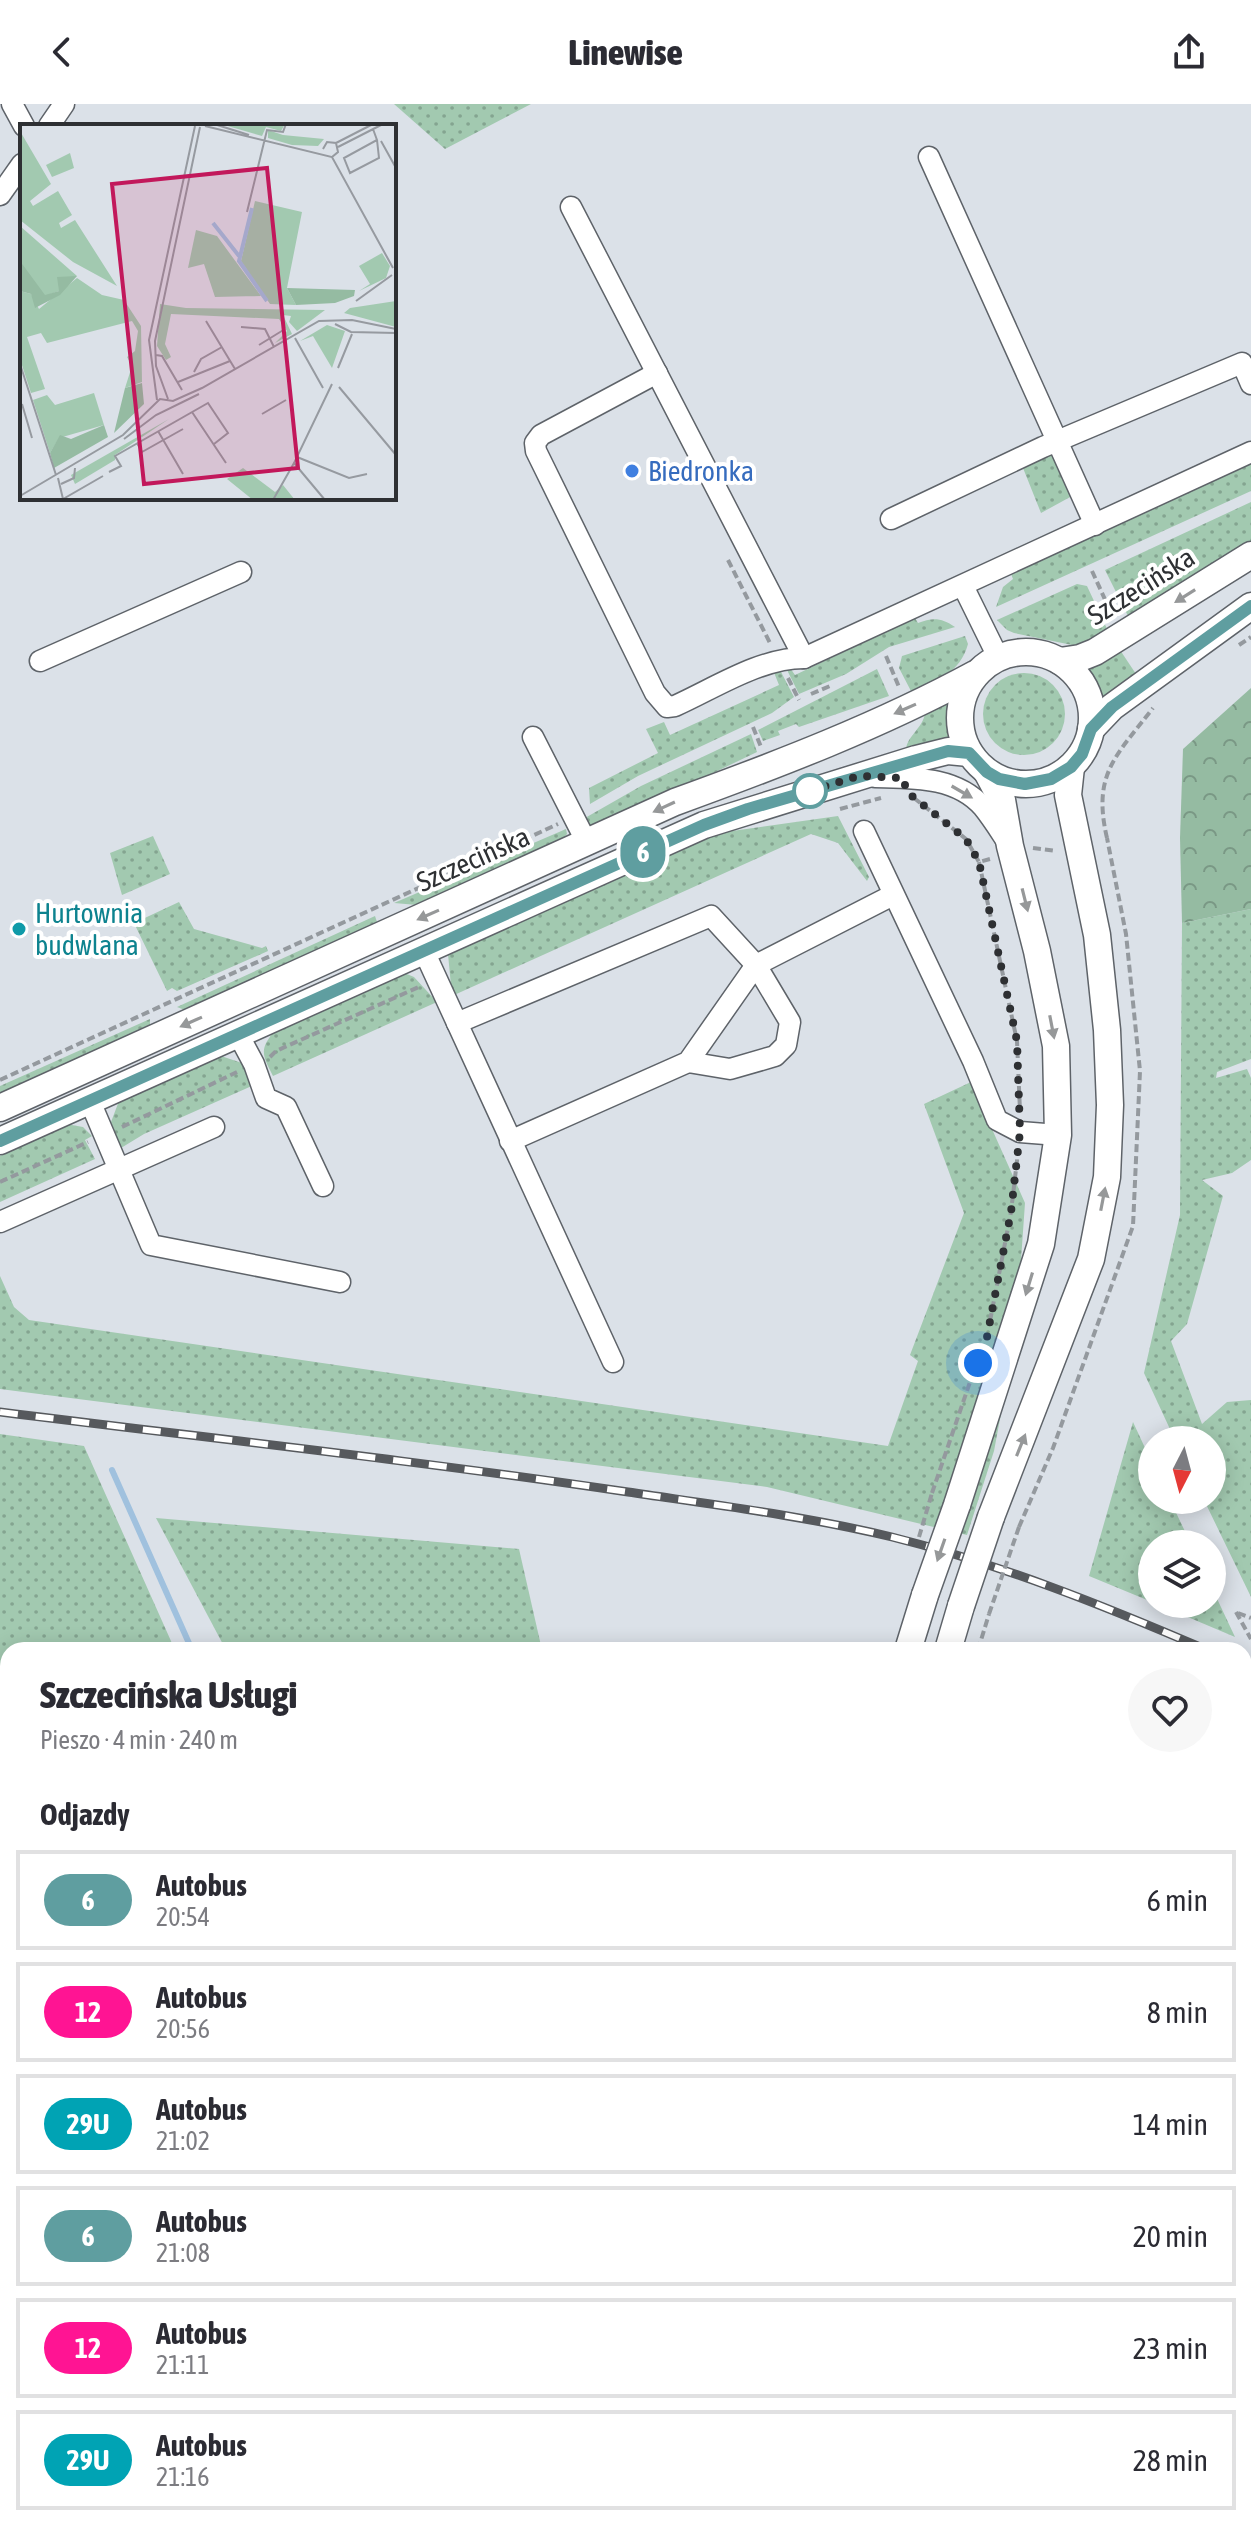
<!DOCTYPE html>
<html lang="pl">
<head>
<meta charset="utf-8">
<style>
	:root { --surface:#fff; --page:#f7f7f7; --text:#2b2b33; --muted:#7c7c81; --line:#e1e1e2 }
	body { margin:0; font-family:"Asap Condensed",sans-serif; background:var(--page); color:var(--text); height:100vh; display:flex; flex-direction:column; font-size:30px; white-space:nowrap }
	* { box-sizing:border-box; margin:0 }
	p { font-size:26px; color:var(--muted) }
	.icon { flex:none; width:44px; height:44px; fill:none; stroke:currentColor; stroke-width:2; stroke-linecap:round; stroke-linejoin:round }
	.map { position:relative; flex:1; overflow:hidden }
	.side { position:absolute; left:0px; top:1538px; width:1252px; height:896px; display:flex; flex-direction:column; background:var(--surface); border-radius:24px 24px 0 0; box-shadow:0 4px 20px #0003 }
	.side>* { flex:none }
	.badge { padding:0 16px; border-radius:26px; font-size:28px; line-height:52px }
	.needle { width:52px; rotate:186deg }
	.tools { position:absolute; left:1138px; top:1322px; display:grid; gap:16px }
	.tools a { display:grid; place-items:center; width:88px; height:88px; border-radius:50%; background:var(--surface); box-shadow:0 4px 20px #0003; font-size:40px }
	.you { position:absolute; width:40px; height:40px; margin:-20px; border:6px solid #fff; border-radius:50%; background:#1a73e8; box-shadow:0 0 0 12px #1a73e833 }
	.map>.badge { position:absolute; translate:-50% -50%; box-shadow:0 0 0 4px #fff }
	h2 { padding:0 40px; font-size:30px; line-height:72px }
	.round { display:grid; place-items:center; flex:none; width:84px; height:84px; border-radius:42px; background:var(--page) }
	.head { display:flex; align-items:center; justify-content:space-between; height:136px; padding:0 40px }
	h1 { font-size:38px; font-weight:800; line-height:60px }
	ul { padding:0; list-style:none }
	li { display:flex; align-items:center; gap:24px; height:100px; margin:0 16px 12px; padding:0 24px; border:4px solid var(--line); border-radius:0px }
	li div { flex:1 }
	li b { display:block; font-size:30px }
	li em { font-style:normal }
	li .badge { min-width:88px; font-weight:700; text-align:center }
	header { display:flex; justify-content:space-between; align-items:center; height:104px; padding:0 40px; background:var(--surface); font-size:36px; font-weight:800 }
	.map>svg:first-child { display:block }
</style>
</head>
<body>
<header><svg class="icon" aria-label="back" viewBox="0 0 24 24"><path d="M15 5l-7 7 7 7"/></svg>Linewise<svg class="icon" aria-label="share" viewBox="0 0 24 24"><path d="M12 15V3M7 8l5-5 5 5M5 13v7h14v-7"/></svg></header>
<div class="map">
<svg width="1251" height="2434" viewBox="0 0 1251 2434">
	<defs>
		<pattern id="green-dots" width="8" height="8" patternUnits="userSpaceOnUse" patternTransform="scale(2)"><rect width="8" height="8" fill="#a2c9b0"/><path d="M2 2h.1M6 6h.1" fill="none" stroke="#84a490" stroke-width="1.8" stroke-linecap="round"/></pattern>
		<pattern id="forest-crowns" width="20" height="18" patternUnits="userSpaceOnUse" patternTransform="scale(2)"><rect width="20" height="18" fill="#95bba2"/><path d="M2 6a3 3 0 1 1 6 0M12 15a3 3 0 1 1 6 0" fill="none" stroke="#7a9885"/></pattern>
	</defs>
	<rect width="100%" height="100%" fill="#dbe1e8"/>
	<g fill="url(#green-dots)">
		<path d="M394,0H531L445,45Z"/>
		<path d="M1051,350L1072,392L1041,409L1023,364Z"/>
		<path d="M1251,358V387L996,503L1003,483L1013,475L1011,470Z"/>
		<path d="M1251,398V440L1130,516L1105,466Z"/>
		<path d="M1077,480L1087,482L1108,527L1085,540L1072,541L1014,529L1007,526L997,516Z"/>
		<path d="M915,514L918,519C933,513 942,514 955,523L889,543L846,570L799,590L785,562L788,561L795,571Z"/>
		<path d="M965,532L968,540C960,569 937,577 912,589L899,564L902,552Z"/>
		<path d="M1120,546L1136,570L1097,598L1087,572L1088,566Z"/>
		<path d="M779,564L794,593L772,609L638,672L590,700L589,684L658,649L646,625L664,618L670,631L779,581L773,566Z"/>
		<path d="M877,565L889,592L799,623L796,620L778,627L780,631L763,637L758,626Z"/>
		<circle cx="1024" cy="610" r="41"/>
		<path d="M952,596L954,598L952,634L906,645C908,631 923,624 925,609Z"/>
		<path d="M751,630L757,648L598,724L590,722L585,714L641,682Z"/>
		<path d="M838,712L869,773L867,777L838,739L811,730L452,892L448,850L711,730Z"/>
		<path d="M566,725L567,730L558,740L417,801L394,799Z"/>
		<path d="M153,732L170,770L122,791L110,749Z"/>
		<path d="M179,798L194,825L262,844L266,842L268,847L177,887L172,884L167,887L134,819Z"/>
		<path d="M1251,805V955L1217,968L1216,974L1247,965L1251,974V1056L1232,1069L1202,1076L1223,1092L1187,1220L1171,1237L1202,1320L1227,1298L1251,1296V1493L1204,1396H1212V1336H1175L1144,1269L1180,1111L1182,819Z"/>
		<path d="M375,812L377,818L370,827L190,908L177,903Z"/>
		<path d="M402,868L414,873L437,898L273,972C262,950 259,946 275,926Z"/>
		<path d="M150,915V922L0,995V982Z"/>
		<path d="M218,951L242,959L254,981L144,1030L121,1044L111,1018L119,997Z"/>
		<path d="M971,978L1025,1099L1018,1199L1009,1267L994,1347L967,1431L767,1383L0,1285V1172L14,1203L29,1216L888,1342L918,1257L910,1251L964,1109L924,1000Z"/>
		<path d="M66,1020L83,1023L92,1032L85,1036L95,1055L0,1098V1052Z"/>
		<path d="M1133,1318L1152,1359V1396H1170L1191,1440H1152V1498L1089,1472Z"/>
		<path d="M0,1330L84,1342L175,1546H8V2137L0,2134Z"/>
		<path d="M156,1414L519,1445L542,1546H226Z"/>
		<path d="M1212,1484L1235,1533L1157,1500H1212Z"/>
	</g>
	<path fill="url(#forest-crowns)" d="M1251,584V805L1182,819L1180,734L1183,645Z"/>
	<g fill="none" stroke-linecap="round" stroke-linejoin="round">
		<path stroke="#a0c1de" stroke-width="6" d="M112,1366L192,1546"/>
		<defs>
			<g id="minor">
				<path d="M12,0L24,22"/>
				<path d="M49,22L64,0"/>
				<path d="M929,53L1095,421"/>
				<path d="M0,91L22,60"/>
				<path d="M571,103L804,554"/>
				<path d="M657,269L541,331L535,339L536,347L655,589L667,603L675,602C715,584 760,554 804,554L1251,348"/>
				<path d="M891,415L1043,343L1242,259L1251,280"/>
				<path d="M963,482L998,553"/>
				<path d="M40,557L241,468"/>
				<path d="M533,633L587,739"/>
				<path d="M875,673C912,674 956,672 983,703C992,714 1000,727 1008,739"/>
				<path d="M864,727L973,957L997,1016L1020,1028L1058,1031"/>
				<path d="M423,845L613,1258"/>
				<path d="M457,919L711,812L756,861L893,791"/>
				<path d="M238,930L254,960L266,994L286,1003L323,1082"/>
				<path d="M89,995L151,1141L340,1178"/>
				<path d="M510,1037L688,958L756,861L790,918L786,941L775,952L730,965L688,958"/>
				<path d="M0,1118L214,1023"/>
				<path d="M72,2434L74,2426"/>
			</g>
			<g id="major">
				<circle cx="1026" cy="614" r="66"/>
				<path d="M1060,557L1080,554L1095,548L1251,451"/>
				<path d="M1091,625L1112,603L1251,502"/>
				<path d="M0,1004L675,698C777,661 879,622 975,570"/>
				<path d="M0,1037L704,721L916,655L948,647L969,649"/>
				<path d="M957,1401L1041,1140L1058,1031L1056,942L1037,847L1010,742L1002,696L987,668"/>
				<path d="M991,1413L1091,1155L1107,1073L1110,1001L1107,926L1097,831L1068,691L1071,663"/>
				<path d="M908,1546L925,1491"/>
				<path d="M948,1546L961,1502"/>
				<path d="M622,2434L624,2426"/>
				<path d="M667,2434L670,2426"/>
			</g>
		</defs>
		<use href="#minor" stroke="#5e6369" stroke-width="23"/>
		<use href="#major" stroke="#5e6369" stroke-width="29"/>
		<g stroke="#94999e" stroke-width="4" stroke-dasharray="8 4" stroke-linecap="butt">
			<path d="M728,456L771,541"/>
			<path d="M1092,467L1113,513"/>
			<path d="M1239,541L1251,533"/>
			<path d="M886,552L899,583"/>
			<path d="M788,574L799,596"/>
			<path d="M811,590L830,582"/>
			<path d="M753,623L761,643"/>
			<path d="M914,694L966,735L979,758L990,755"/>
			<path d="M840,705L881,694"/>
			<path d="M1107,734C1092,670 1116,652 1153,604"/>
			<path d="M1033,744L1056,747"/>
			<path d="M979,758L1017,937L1020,1007"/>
			<path d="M270,953L276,947L421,882"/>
			<path d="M0,976L558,720"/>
			<path d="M122,1023L237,968"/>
			<path d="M0,1078L88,1038"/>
			<path d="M990,1217L1011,1108L1018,1048"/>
			<path d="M932,1389L970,1278"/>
			<path d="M1019,1423L1053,1344L1133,1122L1140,967L1126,830L1107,734"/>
			<path d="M1236,1508L1251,1535"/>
			<path d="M1238,1509L1251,1514"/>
			<path d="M978,1546L989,1510"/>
			<path d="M594,2434L597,2426"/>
			<path d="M695,2434L697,2426"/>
		</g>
		<use href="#minor" stroke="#fff" stroke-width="20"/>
		<use href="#major" stroke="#fff" stroke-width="26"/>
		<defs>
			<g id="rail">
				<path d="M0,1308C209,1334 420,1357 628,1388C716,1401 805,1412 892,1433C1000,1460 1105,1502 1207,1546"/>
				<path d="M1244,1562L1251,1565"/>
			</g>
		</defs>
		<use href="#rail" stroke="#56595d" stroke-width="9"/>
		<use href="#rail" stroke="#fff" stroke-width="6" stroke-dasharray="18" stroke-linecap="butt"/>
		<defs>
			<g id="major-bridge">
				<path d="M925,1491L957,1401"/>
				<path d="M961,1502L991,1413"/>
			</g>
		</defs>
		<use href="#major-bridge" stroke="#5e6369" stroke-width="29" stroke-linecap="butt"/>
		<g stroke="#94999e" stroke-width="4" stroke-dasharray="8 4" stroke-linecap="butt">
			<path d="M919,1433L932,1389"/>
			<path d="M989,1510L1019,1423"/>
		</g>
		<use href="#major-bridge" stroke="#fff" stroke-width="26"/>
	</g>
	<defs><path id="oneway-solid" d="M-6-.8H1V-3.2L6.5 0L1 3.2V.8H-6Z" transform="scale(2)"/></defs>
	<g fill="#969899">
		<use href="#oneway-solid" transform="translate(1185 492) rotate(148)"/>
		<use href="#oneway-solid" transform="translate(905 605) rotate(156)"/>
		<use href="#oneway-solid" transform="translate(962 688) rotate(30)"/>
		<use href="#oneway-solid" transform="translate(664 703) rotate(155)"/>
		<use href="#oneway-solid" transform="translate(1025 796) rotate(76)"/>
		<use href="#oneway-solid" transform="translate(428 811) rotate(156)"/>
		<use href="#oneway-solid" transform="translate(191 918) rotate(156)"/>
		<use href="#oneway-solid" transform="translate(1052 923) rotate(79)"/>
		<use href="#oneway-solid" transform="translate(1103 1095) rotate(-79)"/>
		<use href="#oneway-solid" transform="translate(1029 1180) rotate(107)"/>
		<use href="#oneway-solid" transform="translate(1021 1341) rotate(-68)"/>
		<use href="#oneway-solid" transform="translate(941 1446) rotate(109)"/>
	</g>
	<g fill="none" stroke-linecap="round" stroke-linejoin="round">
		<defs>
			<path id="line" d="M0,1037L704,721L748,705L948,647L969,649L987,668L999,675L1025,680L1051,675L1071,663L1082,650L1091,625L1112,603L1251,502"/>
		</defs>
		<use href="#line" stroke="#fff" stroke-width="18"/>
		<use href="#line" stroke="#5f9ea0" stroke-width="12"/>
		<path stroke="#2e3033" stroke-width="8" stroke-dasharray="0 14.4" d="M810,687L804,689L859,672L903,674L907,688L966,735L979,758L1017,937L1020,1028L1011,1108L987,1233L978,1259"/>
	</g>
	<circle fill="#3f7fe0" stroke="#fff" stroke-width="3" cx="632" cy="367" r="8"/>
	<circle fill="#fff" stroke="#5f9ea0" stroke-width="4" cx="810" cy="687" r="16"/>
	<circle fill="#0f9aa8" stroke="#fff" stroke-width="3" cx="19" cy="825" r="8"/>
	<g text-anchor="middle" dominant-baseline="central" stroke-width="8" stroke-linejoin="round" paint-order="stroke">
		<g font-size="28" fill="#366cbe" stroke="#fff" text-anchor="start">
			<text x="648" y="367">Biedronka</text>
		</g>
		<g font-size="28" fill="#2e3033" stroke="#fff">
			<text transform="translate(1141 482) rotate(-32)">Szczecińska</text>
			<text transform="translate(473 755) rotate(-24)">Szczecińska</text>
		</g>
		<g font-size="28" fill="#0d838f" stroke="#fff" text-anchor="start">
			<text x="35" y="809">Hurtownia<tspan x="35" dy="32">budwlana</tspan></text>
		</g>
	</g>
	<g transform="translate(20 20)">
		<rect width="376" height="376" fill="#dbe1e8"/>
		<path d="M201,0H265L261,7L246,3L242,12ZM248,6L263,11L304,15L298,22L272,21L248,14ZM0,7L31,60L10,77L13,82L38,67L52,91L39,99L41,104L55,96L97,162L53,138L0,96ZM50,29L54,44L32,53L26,41ZM235,77L282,88L267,164L276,181L250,180L221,137ZM0,102L57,152L43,156L39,167L25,172L13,160L0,137ZM176,106L197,112L241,172L195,173L184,140L168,144ZM362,129L370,142L366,154L339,167L350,160L339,142ZM57,154L82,171L104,176L121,202L122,258L105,264L112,242L107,233L115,227L118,207L112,197L27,219L21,209L7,213L25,265L11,269L0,235V167L11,170L19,185ZM376,177V203L324,189L330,184ZM140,180L166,184L305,186L277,207L269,198L271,192L263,191L272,210L255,219L267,207L259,195L151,190L145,220L151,233L146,236L137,222ZM307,201L325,207L312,244L293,212L280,217ZM74,269L84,301L39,314L30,329L13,276L27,271L35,281ZM149,295L95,331V336L55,360L51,351ZM223,344L255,368L263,361L275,376H233L207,355Z" fill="#a2c9b0"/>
		<path d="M0,137L25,171L39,167L37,153L57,152L40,171L15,184L11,170L0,167ZM267,164L335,166L334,172L315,179L276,181ZM122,259L124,280L94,309L105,264ZM84,301L88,313L34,344L30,329L40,311L51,315Z" fill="#95bba2"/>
		<path fill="none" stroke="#a0c1de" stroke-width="4" d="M232,84L219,137L247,177M193,99L219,132"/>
		<path fill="none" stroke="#969aa0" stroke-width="2" d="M194,0L229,11M185,2L312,33L373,144M353,5L357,16L324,34L330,49L359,34L357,16M361,17L376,44M316,19L353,0M318,23L363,0M303,25L307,18L316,19L318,28L312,33M227,88L247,6L263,8L266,0M336,177L372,151M186,197L215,245M315,200L331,208L376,209M221,203L245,205L254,223M275,214L303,264M239,221L265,205M136,231L142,232L162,266M0,240L36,351M318,244L332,210M174,248L181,235L202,223M158,258L210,237M319,263L376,331M148,275L136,242L135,217L180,3M137,276L129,216L175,2M2,280L12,314M172,288L206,339M242,290L266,276M138,307L163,350M104,315L136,291L179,270M117,319L122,328L163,305M277,333L329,354L347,350M89,348L101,342L95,332L188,279L208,309L194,320M38,354L43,375L83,352M41,360L54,354L55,344M0,372L103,311L140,275L153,277L182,264L299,197L332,196L376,205M253,376L274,339M305,376L274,339L312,260"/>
		<path fill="#c2185b" fill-opacity="0.15" stroke="#c2185b" stroke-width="4" d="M247,44L278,344L124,360L92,60Z"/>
		<rect width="376" height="376" fill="none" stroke="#2e3033" stroke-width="4"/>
	</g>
</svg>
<div class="tools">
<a><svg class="needle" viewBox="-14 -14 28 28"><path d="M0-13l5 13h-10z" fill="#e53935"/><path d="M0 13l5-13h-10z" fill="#7c7c81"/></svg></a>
<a><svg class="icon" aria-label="layers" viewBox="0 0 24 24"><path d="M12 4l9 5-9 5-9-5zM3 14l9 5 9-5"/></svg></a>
</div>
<div class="you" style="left:978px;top:1259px"></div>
<b class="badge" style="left:643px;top:748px;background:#5f9ea0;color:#fff">6</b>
<section class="side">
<div class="head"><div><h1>Szczecińska Usługi</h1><p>Pieszo · 4 min · 240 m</p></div><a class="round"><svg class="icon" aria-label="heart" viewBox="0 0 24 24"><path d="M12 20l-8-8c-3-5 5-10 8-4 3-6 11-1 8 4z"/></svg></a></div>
<h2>Odjazdy</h2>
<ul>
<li><span class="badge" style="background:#5f9ea0;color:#fff">6</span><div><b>Autobus</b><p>20:54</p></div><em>6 min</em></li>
<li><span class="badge" style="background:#ff1493;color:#fff">12</span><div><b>Autobus</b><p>20:56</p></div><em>8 min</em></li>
<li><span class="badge" style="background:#00a3b4;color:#fff">29U</span><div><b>Autobus</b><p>21:02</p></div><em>14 min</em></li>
<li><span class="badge" style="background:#5f9ea0;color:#fff">6</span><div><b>Autobus</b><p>21:08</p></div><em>20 min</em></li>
<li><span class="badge" style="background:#ff1493;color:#fff">12</span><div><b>Autobus</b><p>21:11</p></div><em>23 min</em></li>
<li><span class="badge" style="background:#00a3b4;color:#fff">29U</span><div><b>Autobus</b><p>21:16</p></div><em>28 min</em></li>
</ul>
</section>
</div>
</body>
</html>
